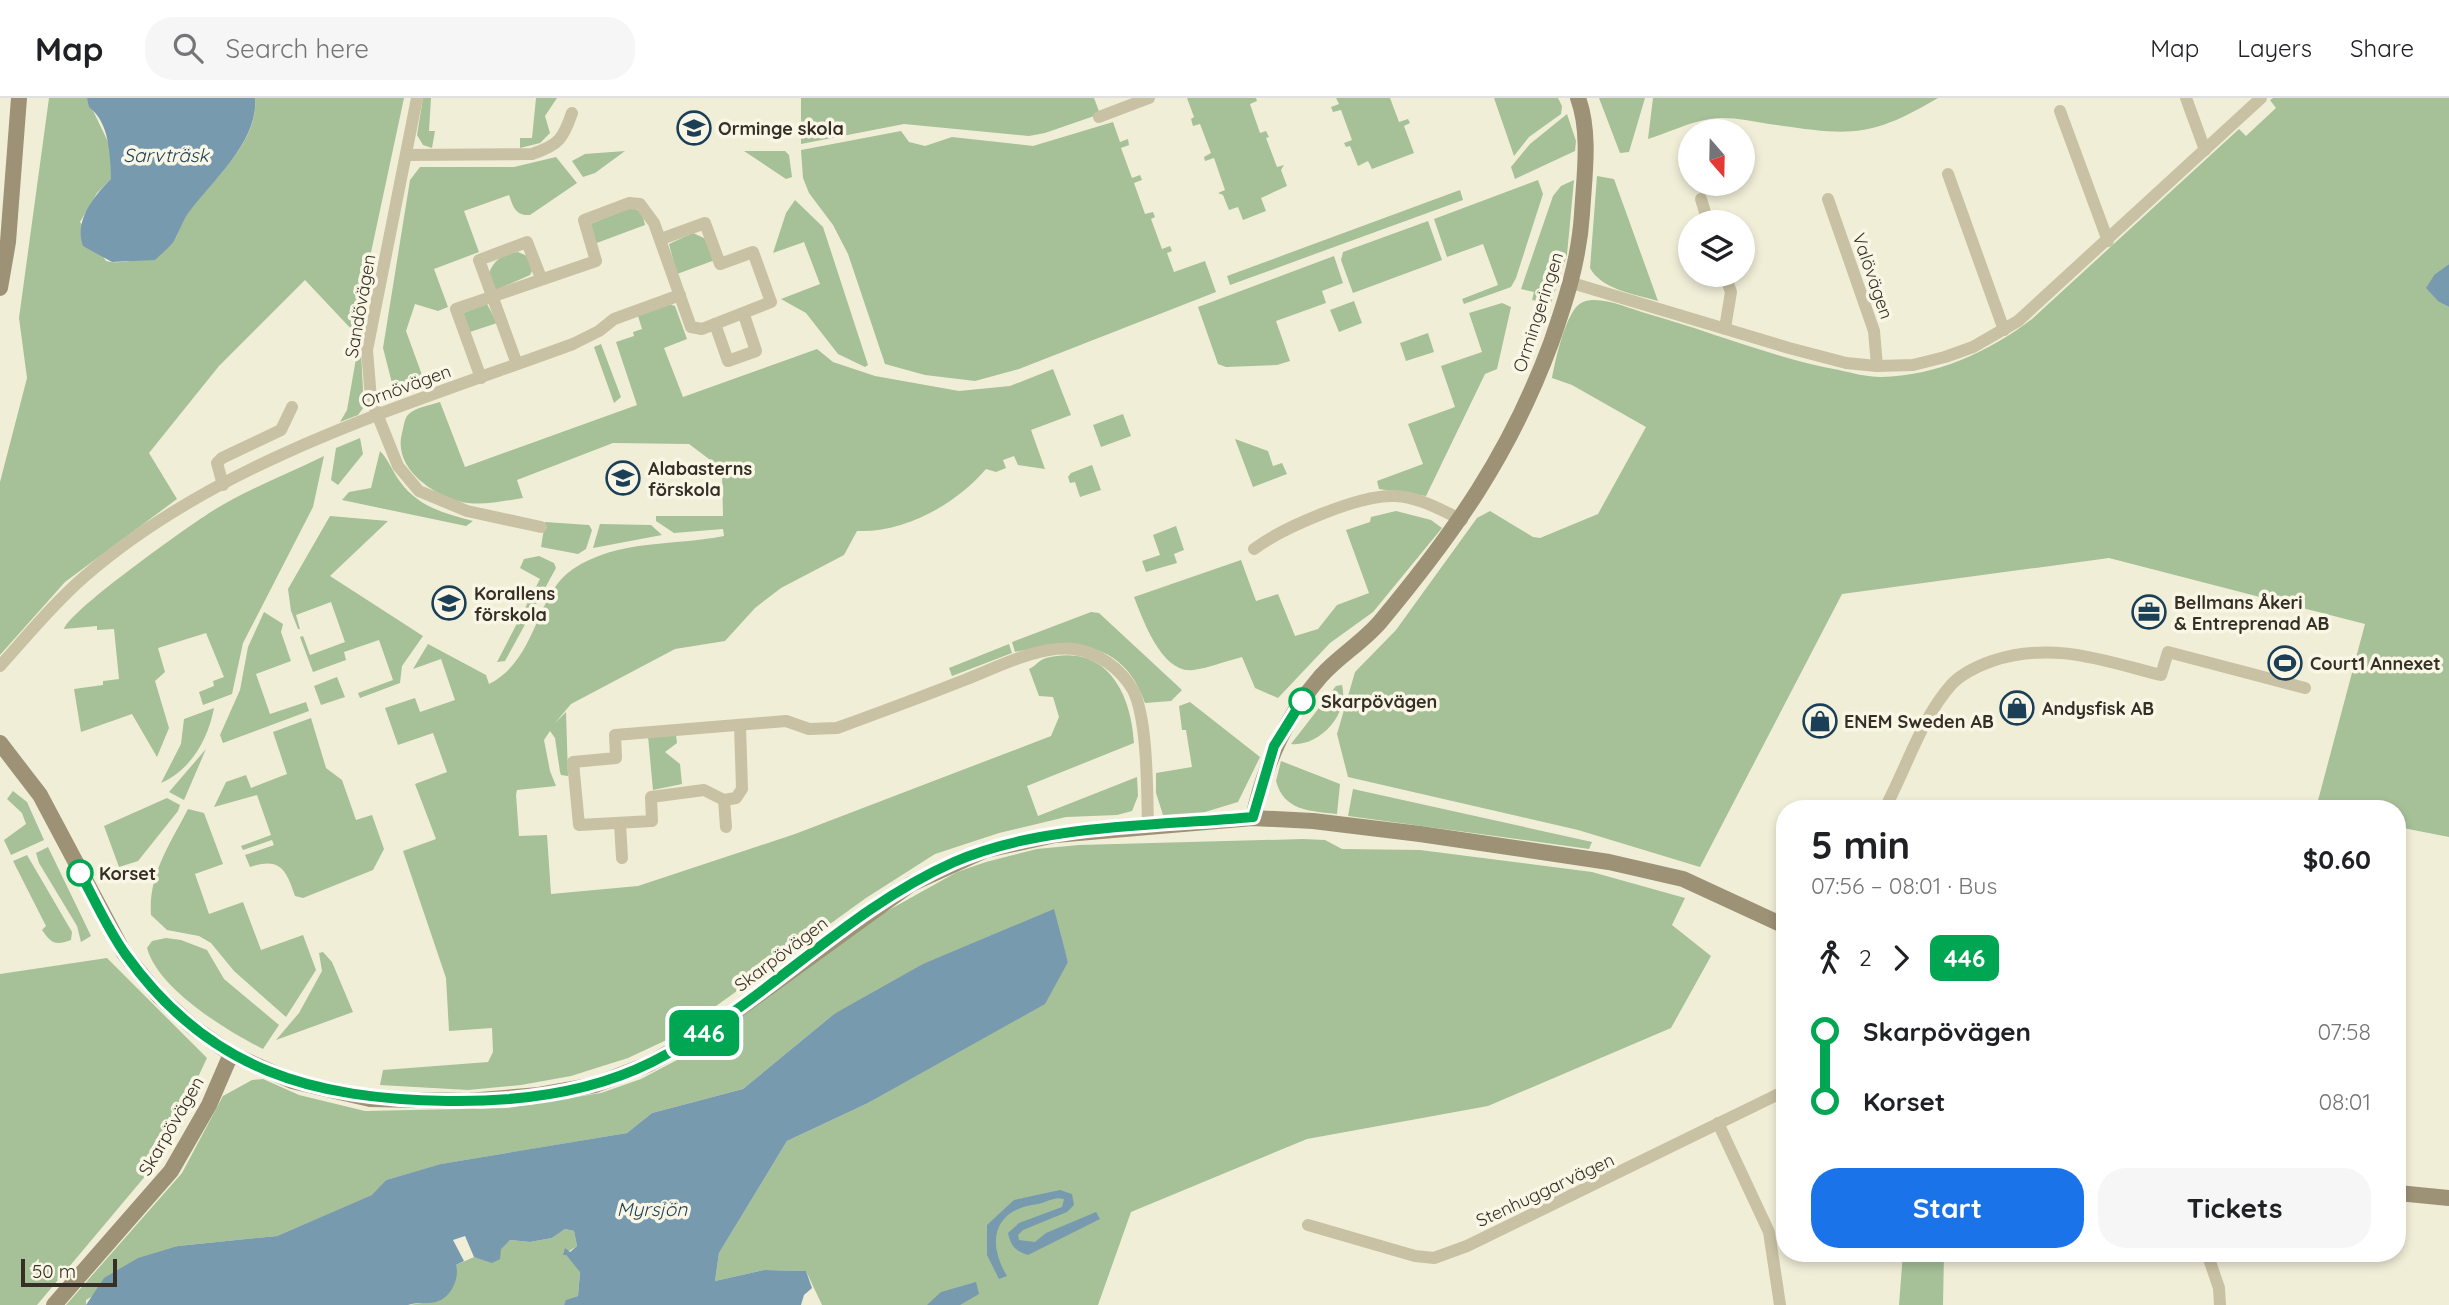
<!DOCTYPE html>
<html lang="en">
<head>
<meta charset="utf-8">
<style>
	:root { --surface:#fff; --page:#f6f6f6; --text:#202124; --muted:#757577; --line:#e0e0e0; --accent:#1a73e8 }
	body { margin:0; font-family:Quicksand,sans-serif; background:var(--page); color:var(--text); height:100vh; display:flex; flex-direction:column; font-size:26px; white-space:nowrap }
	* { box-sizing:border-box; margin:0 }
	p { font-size:23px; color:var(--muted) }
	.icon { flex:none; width:38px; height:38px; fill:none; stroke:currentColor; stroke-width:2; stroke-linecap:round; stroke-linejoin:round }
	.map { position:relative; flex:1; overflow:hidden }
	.panel { position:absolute; left:1776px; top:702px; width:630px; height:462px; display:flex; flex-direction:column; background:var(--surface); border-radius:28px; box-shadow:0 4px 10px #0003 }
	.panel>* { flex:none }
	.badge { padding:0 14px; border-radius:10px; font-size:24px; line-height:46px }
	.needle { width:46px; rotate:160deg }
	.fabs { position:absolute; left:1678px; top:21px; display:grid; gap:14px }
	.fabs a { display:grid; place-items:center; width:77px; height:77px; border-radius:50%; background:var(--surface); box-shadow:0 4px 10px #0003; font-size:35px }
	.scale { position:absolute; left:21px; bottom:18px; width:96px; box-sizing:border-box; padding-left:7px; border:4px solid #352f26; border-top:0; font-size:19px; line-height:24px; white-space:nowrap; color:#352f26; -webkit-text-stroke:5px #f9f6e5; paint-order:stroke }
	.map>.badge { position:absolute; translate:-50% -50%; box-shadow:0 0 0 4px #fff }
	.legs { display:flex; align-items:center; gap:10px; height:77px; padding:0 35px; font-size:23px }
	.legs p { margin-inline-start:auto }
	.summary { display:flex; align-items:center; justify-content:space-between; height:119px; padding:0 35px }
	h1 { font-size:38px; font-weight:700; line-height:52px }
	.button { display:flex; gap:14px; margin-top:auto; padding:14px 35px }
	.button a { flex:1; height:80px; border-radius:28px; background:var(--accent); color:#fff; font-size:28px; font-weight:700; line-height:80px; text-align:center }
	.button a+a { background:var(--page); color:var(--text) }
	ul { padding:0 35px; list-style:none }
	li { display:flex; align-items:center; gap:24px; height:70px; font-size:26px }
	li i { display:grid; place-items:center; width:10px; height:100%; margin:0 9px; background:currentColor }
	li i::after { content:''; width:18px; height:18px; margin:-9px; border:5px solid; border-radius:50%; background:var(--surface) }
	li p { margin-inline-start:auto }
	li:first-child i { background:linear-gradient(#0000 50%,currentColor 0) }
	li:last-child i { background:linear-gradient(currentColor 50%,#0000 0) }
	header { display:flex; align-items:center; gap:42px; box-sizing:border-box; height:98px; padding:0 35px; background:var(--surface); border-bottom:2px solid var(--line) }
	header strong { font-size:33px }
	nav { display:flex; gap:38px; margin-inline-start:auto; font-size:24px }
	.search { width:490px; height:63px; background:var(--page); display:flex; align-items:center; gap:18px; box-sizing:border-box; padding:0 24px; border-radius:28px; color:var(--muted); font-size:26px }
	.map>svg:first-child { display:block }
</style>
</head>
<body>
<header>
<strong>Map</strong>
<div class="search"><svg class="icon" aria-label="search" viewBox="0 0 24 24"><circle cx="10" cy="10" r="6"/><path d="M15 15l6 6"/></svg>Search here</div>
<nav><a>Map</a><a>Layers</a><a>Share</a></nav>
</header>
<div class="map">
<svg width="2449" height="1207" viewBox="0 0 2449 1207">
	<rect width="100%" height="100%" fill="#f1eed8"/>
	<g fill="#a6c098">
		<path d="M49,0H87L110,48L111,81L97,95L80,124L106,163C125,168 162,157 175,141C179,136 180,127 183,122C206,87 260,46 255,0H404L354,234L305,182L219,268L149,355L177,401L65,484L0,557V384L27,280L19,220Z"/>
		<path d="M423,0H431L429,33H435L432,50L423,47L417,37Z"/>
		<path d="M536,0H557L545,18L550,35L540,45L520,50V40H532Z"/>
		<path d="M801,0H1094L1100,16L1045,35L1029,38L904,26L801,46Z"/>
		<path d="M1187,0H1256L1257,3L1250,6L1260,35L1266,33L1269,39L1266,40L1277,69L1284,67L1281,72L1287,88L1261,100L1266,113L1243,122L1238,109L1229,112L1223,97L1218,95L1225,92L1214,60L1205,63L1204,59L1211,55L1200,26L1193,28L1191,21L1194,19Z"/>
		<path d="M1336,0H1390L1399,24L1408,21L1410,25L1404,28L1414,55L1372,71L1368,63L1358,68L1350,48L1346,49L1344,45L1352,42L1341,12L1333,14L1331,9L1339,6Z"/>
		<path d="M1494,0H1558L1562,8L1561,16L1529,39L1514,58Z"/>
		<path d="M1599,0H1645L1629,54L1620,55Z"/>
		<path d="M1653,0H1938C1867,42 1848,37 1769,26C1749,23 1729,18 1710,21C1689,24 1668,35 1648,41Z"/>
		<path d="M2273,0H2449V166L2435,176L2439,204L2449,209V739L2398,729V710H2316L2365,526L2109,460L1842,496L1700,769L1578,732L1348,679L1337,636L1355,574L1396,532L1477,420L1490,413L1533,439L1540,440L1598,416L1646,329L1572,287L1552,280C1555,264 1566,210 1583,204C1600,197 1628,210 1645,215C1710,233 1773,260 1839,272C1852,275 1867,279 1881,279C1936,278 1989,254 2032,221L2239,31L2246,38L2276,10L2270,2Z"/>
		<path d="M1567,16L1576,43L1575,53L1515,81L1511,69L1530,46Z"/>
		<path d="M1113,24L1120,44L1128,41L1129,47L1121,50L1132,80L1140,77L1142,82L1134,85L1145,116L1153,114L1155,119L1151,121L1162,151L1170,148L1172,153L1167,155L1174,174L1205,163L1216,194L1019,271L975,283L925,277L885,266L848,156L833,127L809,95L803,80L801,52L901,33L909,44L925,48L952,39L1033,48Z"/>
		<path d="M625,53L595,75L583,79L572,63L585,56Z"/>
		<path d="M744,53H785L789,57L792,79L786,81Z"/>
		<path d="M556,59L577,85L530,117C515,118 513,108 509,97L464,113L479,154L434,171L448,209L438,213L415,206L406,233L426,288L413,292L409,283L393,289L383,250L410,82L420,69H514Z"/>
		<path d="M1597,78L1614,81L1658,203C1635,196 1602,192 1590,170Z"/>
		<path d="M1538,82L1543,96L1516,180L1511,189L1464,206L1462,201L1498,187L1483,146L1447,159L1434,121Z"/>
		<path d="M1574,82L1567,157L1551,205L1532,202L1534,194L1521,191L1553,98L1561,88Z"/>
		<path d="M1460,92L1463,102L1230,187L1227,178Z"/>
		<path d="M795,102L823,129L868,267L865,269L838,256L806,215L781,201L820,186L804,144L773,155L786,115Z"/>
		<path d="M632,109L642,115L645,127L594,146L588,127Z"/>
		<path d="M1428,123L1442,162L1353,195L1341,162L1343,154Z"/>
		<path d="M693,135L706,141L715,162L677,176L669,146Z"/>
		<path d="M518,154L527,158L532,173L530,177L496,192L488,177C494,162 502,156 518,154Z"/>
		<path d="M1334,158L1343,185L1322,193L1326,205L1276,223L1290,263L1277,267L1226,269L1218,266L1198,209Z"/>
		<path d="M1354,203L1362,225L1339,234L1330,212Z"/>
		<path d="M1502,205L1511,209L1497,271L1485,276L1426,398L1379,391L1377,383L1423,366L1408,326L1455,309L1441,268L1482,254L1469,215Z"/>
		<path d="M487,206L497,225L467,235L463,215Z"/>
		<path d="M669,206L675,208L687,241L664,250L683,299L817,251L833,264L875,278L959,293L1010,288L1053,271L1071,317L1031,332L1045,371L1018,367L1014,358L1003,362L1006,370L996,374L986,371C956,406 905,435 857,433L844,457L781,490L755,510L725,543L675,551L571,606L555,625L566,614L568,678L561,677L560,674L555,640L550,633L544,642L550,673L556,688L517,692L516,697L519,738L547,737L551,796L638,788L795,736L1051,638L1059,619L1053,599L1039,598L1029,571C1037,567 1039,562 1046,560C1106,545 1131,594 1134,645L1027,688L1038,718L1137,679L1138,698L1132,713L1117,717L1066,719L999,735L935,756L866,800L673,939L628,960L571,978L521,987L468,992L380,987L383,972L488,964L493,954L492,930L449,933L446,880L403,753L436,741L415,686L447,674L433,635L398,647L385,610L415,600L420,614L455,602L441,561L413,571L428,546L486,577L489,586C539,560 534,497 573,471C618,441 674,448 724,438L723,431L674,435L656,423V418H723L722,378L717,367L689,346L613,345L517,382L523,400C502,403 479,409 458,403C429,395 393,368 402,335C404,328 404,319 410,315C417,309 431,307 440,304L465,369L637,307L616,244L634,238L633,234L642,231L638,218Z"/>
		<path d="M1428,235L1434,254L1406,263L1400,245Z"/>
		<path d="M601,246L621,299L614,305L594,249Z"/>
		<path d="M357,255H361L364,309L358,317L340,324L347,312Z"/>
		<path d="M1123,316L1131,338L1101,349L1093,327Z"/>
		<path d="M360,340L363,356L338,387L331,382L336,350Z"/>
		<path d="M1235,341L1268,353L1273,368L1282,365L1287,376L1253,389Z"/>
		<path d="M380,353C389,362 393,375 401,385C419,409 446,416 473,423L466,428L342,402L349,394L371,390Z"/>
		<path d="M324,358L313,409L243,545L232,596L203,607L199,594L214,588L213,583L224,579L206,535L158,550L165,574L155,583L169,630L157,659L132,616L81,634L74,591L103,587V583L119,581L114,531L97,532V528L64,531C71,511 190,427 214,412C248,391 288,376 324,358Z"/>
		<path d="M1092,367L1101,392L1080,399L1075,384L1070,385L1068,379L1071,375Z"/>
		<path d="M1396,413L1431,422L1442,430L1373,514L1330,545L1278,600L1255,590L1242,559C1226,563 1209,570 1193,572C1162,576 1143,522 1134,499L1241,462L1256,503L1278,496L1295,538L1318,531L1337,507L1369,495L1346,432L1370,424L1371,419Z"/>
		<path d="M330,418L388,423L330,478L423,538L402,568L400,585L360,600L358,595L393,582L379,542L344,554L346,562L313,574L300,539L303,538L310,557L345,544L331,504L296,517L300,531H298L291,513L288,491Z"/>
		<path d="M545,424L589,427L592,432L586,451L578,456L541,449Z"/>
		<path d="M600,426L651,427L662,437L593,450Z"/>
		<path d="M1176,428L1184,452L1174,456L1177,465L1146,474L1142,463L1160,457L1153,437Z"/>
		<path d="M539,458L554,465L556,470L505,563L497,564L540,481L520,470L524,461Z"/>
		<path d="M264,514L283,526L281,534L291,563L256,576L270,616L306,604L309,613L223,645L220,637L240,592L248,549Z"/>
		<path d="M1091,514L1099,515L1182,592L1171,603L1145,605C1123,541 1071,541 1015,554L1012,544Z"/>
		<path d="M1009,546L1012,555L952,578L949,570Z"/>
		<path d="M337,579L345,599L321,607L314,588Z"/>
		<path d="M1342,587C1350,617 1318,649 1291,646L1336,588Z"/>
		<path d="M1190,604L1260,659L1238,704L1205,714L1163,717L1156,695V675L1192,669L1186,632H1182L1179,608Z"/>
		<path d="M214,610C208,641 191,672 161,685L181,646L184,621Z"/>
		<path d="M311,620L326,670L342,682L356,722L372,717L384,751L373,772L303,800L295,798C286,771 280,759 250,769L245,757L274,747L272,742L243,752L241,748L271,737L257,697L214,709L226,684L246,677L251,690L287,676L273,634Z"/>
		<path d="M676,637L677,645L665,654L680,666L682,686L653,692L648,638Z"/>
		<path d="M206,651L184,702L169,694Z"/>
		<path d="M1281,663L1340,686L1337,716C1310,713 1284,713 1276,683Z"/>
		<path d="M1353,691L1592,744L1589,751L1348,718Z"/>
		<path d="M13,693L27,704L44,742L11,757L4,742L26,726L22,715L7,701Z"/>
		<path d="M167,700L180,707L178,713L138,763L119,769L104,728Z"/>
		<path d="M188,711L204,715L223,766L195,776L209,816L243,804L261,852L303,837L316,872L286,919L234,873L211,845L199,838L167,832L151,817C148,777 170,746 188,711Z"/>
		<path d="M1303,741L1325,742L1342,751L1420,752L1592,774L1685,800L1672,827L1711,858L1671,930L1488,1008L1307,1041L1131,1114L1098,1207H822L806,1173L764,1172L715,1183L719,1155L787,1043L866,1006L930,968L1068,864L1053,812L834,916L743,991L652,1015L627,1035L442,1066L386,1082L373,1097L277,1138L178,1148L86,1202V1207H66L182,1075L223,998L252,982L263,981L299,997L365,1013L508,1010L601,995L641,981L694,953L880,817L957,774L986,764L1037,751L1079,747Z"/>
		<path d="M48,749L91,838L81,844L77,828L39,765L36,755Z"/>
		<path d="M27,757L72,834L71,842C55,848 51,845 42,832L46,828L13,763Z"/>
		<path d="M166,840L181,842L207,852L224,881L279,927L263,951C227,933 158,891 147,850L152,843Z"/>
		<path d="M323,854L332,864L353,914L276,942L299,915L322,873L319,855Z"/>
		<path d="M107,860L207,960L163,1053L147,1076L37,1207H0V876Z"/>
		<path d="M565,1131L574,1133L577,1148L563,1157H566L580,1173L578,1198L567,1202L564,1207H408L439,1203L456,1167L474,1159L486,1162L510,1142L530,1144L552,1140Z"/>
		<path d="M1903,1155H1944L1943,1207H1899Z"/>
	</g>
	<g fill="#779aaf">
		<path d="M87,0H255C259,43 212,83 189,114C182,123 180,133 174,143C169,150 161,156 155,162L112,164L83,148C74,123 93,99 111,81C110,57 110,25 89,9Z"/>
		<path d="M2449,166V209L2439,204L2426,190L2435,176Z"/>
		<path d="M1054,811L1068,864L1045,906L866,1006L787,1043L719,1155L715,1183L764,1172L806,1173L812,1190L804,1197L801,1207H564L566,1202L578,1198L580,1174L566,1157H563L565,1150L570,1154L577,1148L574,1133L565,1131L552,1140L530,1144L510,1142L501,1151L500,1161L492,1165L474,1159L465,1138L453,1142L464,1163L456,1167C460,1180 451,1200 436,1204C427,1206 417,1204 408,1207H86L104,1180L138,1160L178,1148L277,1138L372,1097L386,1082L441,1066L627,1035L652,1015L743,991L834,916L923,866Z"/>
		<path d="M1060,1092L1072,1096L1074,1107L1067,1114L1023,1132L1018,1137L1019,1142L1035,1144L1046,1135L1096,1114L1100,1121L1028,1157C1015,1153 1011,1148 1008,1135L1019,1125L1062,1109L1064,1101C1055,1098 1047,1104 1038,1106C994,1111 986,1143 1007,1178L999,1181L987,1157V1127L1014,1102Z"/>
		<path d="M976,1184L979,1196L960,1207H927L941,1194Z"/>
	</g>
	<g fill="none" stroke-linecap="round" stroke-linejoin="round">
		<g stroke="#c9c1a4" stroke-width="12">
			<path d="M417,0L367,252L371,301L398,368L419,393L467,413L541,429"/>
			<path d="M2186,0L2205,52"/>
			<path d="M2060,13L2108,143"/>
			<path d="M1099,19L1149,0"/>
			<path d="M406,57L532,56C559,47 563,41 572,15"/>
			<path d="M1948,76L2004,232"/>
			<path d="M1701,101L1708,124"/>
			<path d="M1828,101L1874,233L1877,268"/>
			<path d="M1572,185L1789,250L1846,265L1877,268L1913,267L1945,259L1973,249L2018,223L2261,0"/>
			<path d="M715,226L728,263L756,253L744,217"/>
			<path d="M1725,230L1731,194L1725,177"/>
			<path d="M517,266L479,162L527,144L541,180"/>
			<path d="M481,280L456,211L596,163L584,122L629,105L640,106L654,125L691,229L702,231L771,204L753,154L720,166L705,125L661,141"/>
			<path d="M223,387L217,365L222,360L281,332L292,309"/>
			<path d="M1254,451C1282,430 1360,396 1395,398C1419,399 1441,412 1462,422"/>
			<path d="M0,568C27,538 53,506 84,479C219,361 407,307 573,246L599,233L614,221L680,197"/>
			<path d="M740,628L742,691L736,700L724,702L704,692L651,699L652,723L579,727L573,664L616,660L615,637L786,623L809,631L837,630C881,614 924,598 967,581C998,569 1039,547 1074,551C1099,555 1120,570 1133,592C1148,622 1147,694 1148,729"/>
			<path d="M724,702L726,729"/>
			<path d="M1885,710C1906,671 1921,621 1951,587C1962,575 1978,568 1992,563C2053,543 2101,562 2161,577L2168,554L2305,590"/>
			<path d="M620,726L622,760"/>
			<path d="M1718,1025L1769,1134L1780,1207"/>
			<path d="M1308,1127L1415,1158L1434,1160L1467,1148L1785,993"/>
			<path d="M2207,1155L2219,1190L2220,1207"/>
		</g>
		<g stroke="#9d9176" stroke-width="16">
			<path d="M0,190L8,144L19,0"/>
			<path d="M0,645L40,697L124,855L159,898L193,929L231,956L292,983L370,1001L468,1003L539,997L595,987L649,966L714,929L911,786L986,752L1055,737L1253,720L1313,723L1420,736L1609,764L1683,781L1785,828"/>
			<path d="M1253,720C1265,666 1285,619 1321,578C1339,558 1363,544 1380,524C1455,434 1510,356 1551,245C1566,202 1579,162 1582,116C1584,80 1591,35 1578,0"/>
			<path d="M2398,1095L2449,1100"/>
			<path d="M54,1207L171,1073L209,1007L231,956"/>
		</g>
	</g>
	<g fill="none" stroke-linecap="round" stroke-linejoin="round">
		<defs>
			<path id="line-1" d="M80,775C95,802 108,832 126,857C209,973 313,1001 448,1003C516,1004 590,995 652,964C760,910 843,813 954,764C1040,726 1159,728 1253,719L1274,648L1302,603"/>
		</defs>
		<use href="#line-1" stroke="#fff" stroke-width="16"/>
		<use href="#line-1" stroke="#00a651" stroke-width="10"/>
	</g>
	<defs>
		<symbol id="school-ring" viewBox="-11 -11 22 22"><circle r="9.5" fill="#f9f6e5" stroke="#1b3f57" stroke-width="1.5"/><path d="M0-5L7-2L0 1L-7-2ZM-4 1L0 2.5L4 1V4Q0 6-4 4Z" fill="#1b3f57"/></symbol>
		<symbol id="office-ring" viewBox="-11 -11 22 22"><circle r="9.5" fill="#f9f6e5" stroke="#1b3f57" stroke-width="1.5"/><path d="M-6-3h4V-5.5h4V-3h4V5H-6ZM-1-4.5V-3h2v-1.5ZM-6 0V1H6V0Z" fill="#1b3f57"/></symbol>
		<symbol id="stadium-ring" viewBox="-11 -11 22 22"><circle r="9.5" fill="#f9f6e5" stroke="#1b3f57" stroke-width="1.5"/><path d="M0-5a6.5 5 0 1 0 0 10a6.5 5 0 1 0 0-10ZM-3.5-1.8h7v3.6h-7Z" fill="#1b3f57"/></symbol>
		<symbol id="shop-ring" viewBox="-11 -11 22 22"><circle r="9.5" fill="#f9f6e5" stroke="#1b3f57" stroke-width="1.5"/><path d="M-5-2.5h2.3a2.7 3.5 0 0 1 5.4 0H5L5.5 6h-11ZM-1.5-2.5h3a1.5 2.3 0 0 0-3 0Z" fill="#1b3f57"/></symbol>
	</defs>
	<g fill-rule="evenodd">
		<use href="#school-ring" x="675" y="11" width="38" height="38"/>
		<use href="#school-ring" x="604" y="361" width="38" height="38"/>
		<use href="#school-ring" x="430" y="486" width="38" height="38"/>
		<use href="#office-ring" x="2130" y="495" width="38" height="38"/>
		<use href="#stadium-ring" x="2266" y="546" width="38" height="38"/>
		<use href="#shop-ring" x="1998" y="591" width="38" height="38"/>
		<use href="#shop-ring" x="1801" y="604" width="38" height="38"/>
	</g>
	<g fill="#fff" stroke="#00a651" stroke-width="3.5">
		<circle cx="1302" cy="603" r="12"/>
		<circle cx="80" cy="775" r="12"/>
	</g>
	<g text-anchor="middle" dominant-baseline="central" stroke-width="7" stroke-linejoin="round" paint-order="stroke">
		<g font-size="18" font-weight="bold" fill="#352f26" stroke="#f9f6e5" text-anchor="start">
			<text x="718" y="30">Orminge skola</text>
			<text x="648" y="370">Alabasterns<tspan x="648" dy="21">förskola</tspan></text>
			<text x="474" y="495">Korallens<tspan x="474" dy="21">förskola</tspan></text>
			<text x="2174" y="504">Bellmans Åkeri<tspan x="2174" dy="21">&amp; Entreprenad AB</tspan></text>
			<text x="2310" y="565">Court1 Annexet</text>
			<text x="2042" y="610">Andysfisk AB</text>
			<text x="1844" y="623">ENEM Sweden AB</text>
		</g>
		<g font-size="18" fill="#352f26" stroke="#f9f6e5">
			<text transform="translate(1873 178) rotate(71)">Valövägen</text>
			<text transform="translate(360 208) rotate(-80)">Sandövägen</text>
			<text transform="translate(1538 214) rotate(-72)">Ormingeringen</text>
			<text transform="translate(406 288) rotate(-20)">Ornövägen</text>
			<text transform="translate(781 856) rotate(-37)">Skarpövägen</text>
			<text transform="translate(171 1028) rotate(-60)">Skarpövägen</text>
			<text transform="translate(1545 1092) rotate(-25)">Stenhuggarvägen</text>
		</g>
		<g font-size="18" font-weight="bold" fill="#352f26" stroke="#f9f6e5" text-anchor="start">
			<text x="1321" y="603">Skarpövägen</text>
			<text x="99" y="775">Korset</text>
		</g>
		<g font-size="19" font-style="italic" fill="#1b3f57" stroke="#f9f6e5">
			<text x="166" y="57">Sarvträsk</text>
			<text x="652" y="1111">Myrsjön</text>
		</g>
	</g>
</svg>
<div class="fabs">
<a><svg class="needle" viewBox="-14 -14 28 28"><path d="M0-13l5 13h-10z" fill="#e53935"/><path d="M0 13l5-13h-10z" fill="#757577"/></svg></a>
<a><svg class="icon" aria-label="layers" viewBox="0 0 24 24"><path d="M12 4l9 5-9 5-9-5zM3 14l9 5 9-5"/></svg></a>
</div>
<div class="scale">50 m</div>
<b class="badge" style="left:704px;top:935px;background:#00a651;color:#fff">446</b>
<section class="panel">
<div class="summary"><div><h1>5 min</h1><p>07:56 – 08:01 · Bus</p></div><b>$0.60</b></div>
<div class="legs"><svg class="icon" aria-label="walk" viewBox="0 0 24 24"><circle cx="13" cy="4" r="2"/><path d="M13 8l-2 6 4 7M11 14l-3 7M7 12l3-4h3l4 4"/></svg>2<svg class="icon" aria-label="forward" viewBox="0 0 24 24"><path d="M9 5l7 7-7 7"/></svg><b class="badge" style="background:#00a651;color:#fff">446</b></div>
<ul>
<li><i style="color:#00a651"></i><b>Skarpövägen</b><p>07:58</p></li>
<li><i style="color:#00a651"></i><b>Korset</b><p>08:01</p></li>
</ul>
<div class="button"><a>Start</a><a>Tickets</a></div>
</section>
</div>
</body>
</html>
